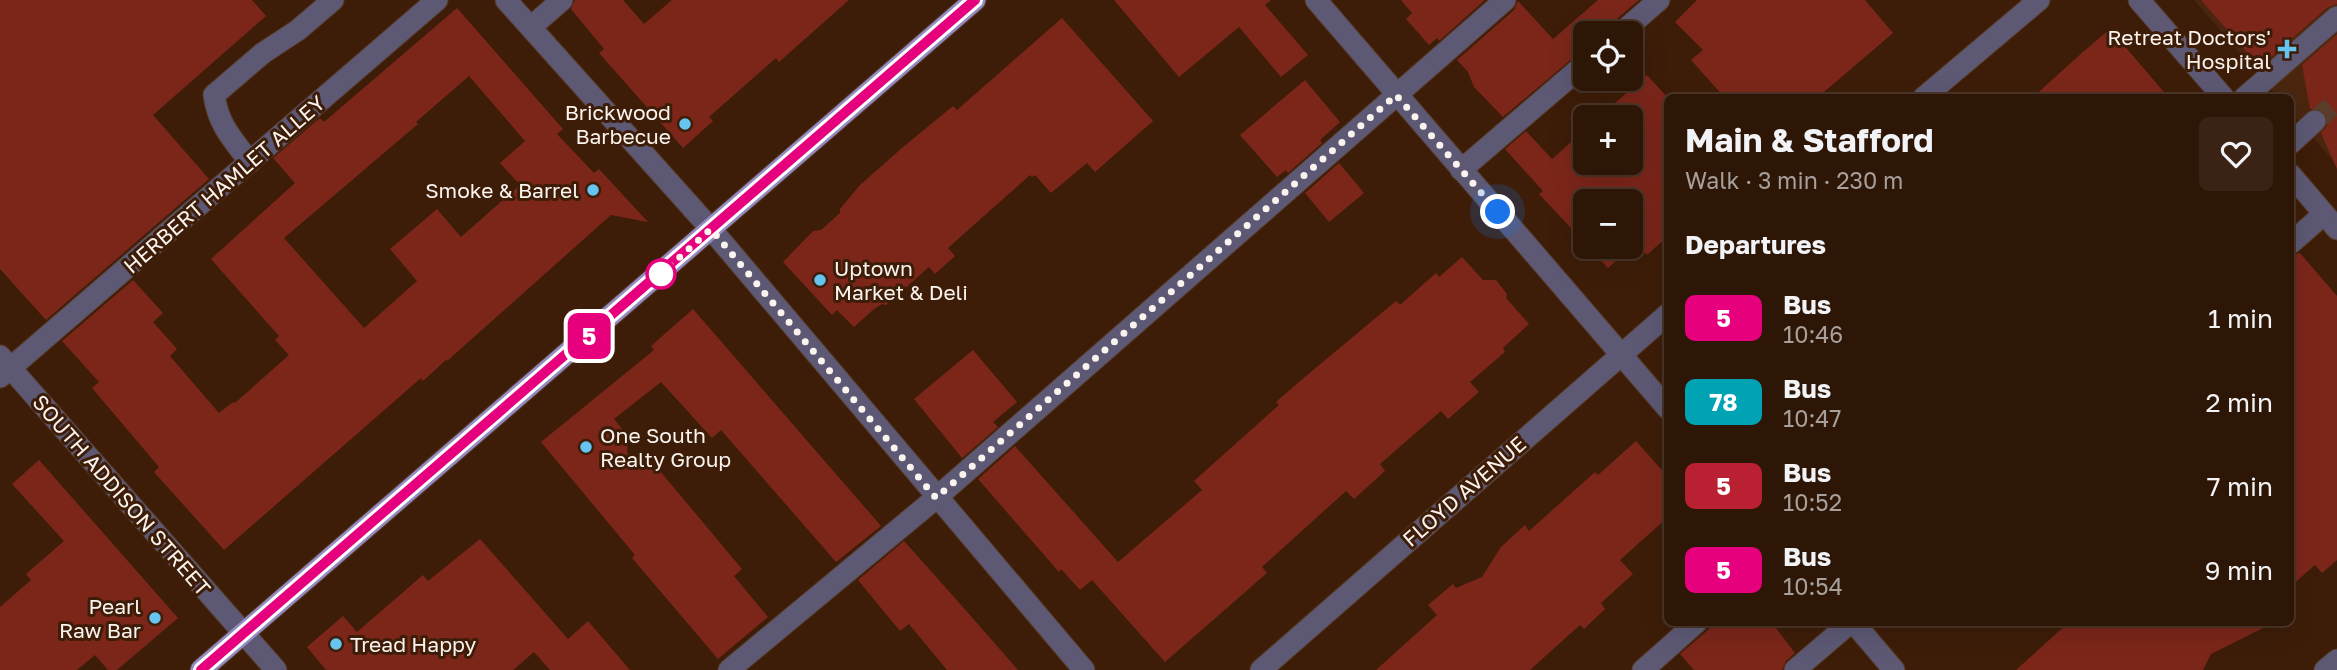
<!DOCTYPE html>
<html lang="en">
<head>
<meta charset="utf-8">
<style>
	:root { --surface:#2e1606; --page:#3a2314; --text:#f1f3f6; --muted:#a79f9b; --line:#493528 }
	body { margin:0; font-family:"Golos Text",sans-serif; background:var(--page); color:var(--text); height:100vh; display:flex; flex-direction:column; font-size:26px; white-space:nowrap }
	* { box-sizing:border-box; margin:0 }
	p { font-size:23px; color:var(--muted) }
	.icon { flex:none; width:38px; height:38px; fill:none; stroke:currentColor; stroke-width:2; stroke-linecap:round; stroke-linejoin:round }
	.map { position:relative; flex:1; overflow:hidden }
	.side { position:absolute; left:1664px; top:94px; width:630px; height:532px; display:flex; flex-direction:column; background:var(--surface); border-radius:10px; box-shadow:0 7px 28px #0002,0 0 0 2px var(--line) }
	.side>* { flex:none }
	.badge { padding:0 14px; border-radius:10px; font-size:24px; line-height:46px }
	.controls { position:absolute; left:1573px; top:21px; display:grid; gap:14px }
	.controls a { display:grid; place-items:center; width:70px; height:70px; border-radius:10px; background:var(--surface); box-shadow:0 7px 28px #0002,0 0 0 2px var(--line); font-size:35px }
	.you { position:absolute; width:35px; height:35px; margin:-18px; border:5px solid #fff; border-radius:50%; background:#1a73e8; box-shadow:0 0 0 10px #1a73e833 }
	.map>.badge { position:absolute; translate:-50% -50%; box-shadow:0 0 0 4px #fff }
	h2 { padding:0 21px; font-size:26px; line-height:63px }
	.round { display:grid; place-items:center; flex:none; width:74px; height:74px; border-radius:10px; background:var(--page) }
	.headline { display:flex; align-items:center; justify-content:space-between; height:119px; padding:0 21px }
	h1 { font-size:33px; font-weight:700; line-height:52px }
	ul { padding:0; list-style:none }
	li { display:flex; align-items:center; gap:21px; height:84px; padding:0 21px }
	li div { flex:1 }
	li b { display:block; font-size:26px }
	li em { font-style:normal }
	li .badge { min-width:77px; font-weight:700; text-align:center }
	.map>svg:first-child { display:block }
</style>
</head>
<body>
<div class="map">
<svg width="2337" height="670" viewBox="0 0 2337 670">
	<rect width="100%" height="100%" fill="#3d1d08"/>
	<path fill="#4a260f" d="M2194,0H2337V165L2291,112V98H2279Z"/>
	<g fill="#7c261a" fill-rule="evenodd">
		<path d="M0,0H252L266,16L153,115L209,179L46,320L0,269Z"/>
		<path d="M575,0H623L644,24L672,0H849L779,62L776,58L709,117L713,121L683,148L599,53L604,49L571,9Z"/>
		<path d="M1114,0H1271L1265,5L1308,55L1281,77L1239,27L1179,77Z"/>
		<path d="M1401,0H1485L1439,41L1437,38L1429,45L1406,19L1412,13Z"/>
		<path d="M1598,0H1639L1612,23L1607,33H1586V47L1503,117L1474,87L1468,72L1457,60L1514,10L1518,1L1553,39Z"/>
		<path d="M1697,0H1865L1893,33L1817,98H1725L1691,60L1703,50L1675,22Z"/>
		<path d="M2201,0H2337V4L2328,7L2260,67Z"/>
		<path d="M457,8L563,129L557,134L594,173L599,169L648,222L611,215L447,361V359L423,381L421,378L224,550L154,472L159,467L92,388L99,382L62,341L133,280L163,313L153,322L177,349L170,356L219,413L233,402L235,403L289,355L275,340L279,336L211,259L295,183L273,158L320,118L324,122ZM469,76L525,141L500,163L520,185L461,237L437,209L390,249L417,281L364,328L284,238L418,124L416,122Z"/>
		<path d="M1062,18L1153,121L1095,172L1087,163L1051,193L1035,175L1032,177L1030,175L948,248L955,256L935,274L929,267L886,305L882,304L874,309L854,327L837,310L832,315L783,262L813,231L821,230L840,213V209L860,185L902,148L953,106L957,110Z"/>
		<path d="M2110,29L2169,98H2032L2083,52Z"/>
		<path d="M2337,34V169L2321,133L2327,126L2328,118L2320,109H2310L2302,65Z"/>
		<path d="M1647,75L1668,98V236L1647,255L1636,243L1608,268L1588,247H1631V201H1586V244L1539,194L1543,191L1505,149L1526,131L1552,159L1586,129V163H1631V117H1599Z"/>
		<path d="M1305,80L1340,122L1320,140L1322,143L1288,173L1286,170L1277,177L1240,135Z"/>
		<path d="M1339,163L1364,193L1329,222L1305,193Z"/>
		<path d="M2300,253L2337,296V560L2322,573L2315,565L2291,586V256Z"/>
		<path d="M1462,257L1483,280H1496L1507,294L1506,298L1529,324L1503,348L1505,352L1470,382L1479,392L1448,419L1441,411L1380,464L1385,471L1354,499L1346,491L1262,567L1267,573L1165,662L1092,580L1080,590L1061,569L1059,572L978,479L1015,446L1118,562L1202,490L1194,481L1279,405L1276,402L1306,376L1396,301L1400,305L1436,273L1439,277Z"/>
		<path d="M693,309L881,526L836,562L721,430L712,438L661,382L614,419L628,436L627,453L650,459L742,569L734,576L768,617L718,659L632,558L635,555L541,442L654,350L651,346Z"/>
		<path d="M973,350L1017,402L993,422L998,427L962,458L914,399Z"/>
		<path d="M1636,441L1668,477V517L1620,560L1633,574L1601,603L1605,609L1584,629L1580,625L1530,670H1376L1437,615L1428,605L1453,584L1456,588L1482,577L1501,547L1525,525L1529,531L1595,472L1598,475Z"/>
		<path d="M39,460L178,618L117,670H108L95,655L77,670H0V607L31,580L26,574L64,541L12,484Z"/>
		<path d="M480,539L568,639L588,621L630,670H550L534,652L513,670H326L307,647L343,616L357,632L423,575L428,581Z"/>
		<path d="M904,541L962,606L1018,670H947L909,624L900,631L858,580Z"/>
		<path d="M1716,623H1772L1795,653L1786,661L1782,670H1694L1680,654Z"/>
		<path d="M2068,623H2273L2211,654L2203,670H2016Z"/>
	</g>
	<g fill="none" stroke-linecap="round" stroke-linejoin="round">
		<path stroke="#593d2a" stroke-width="21" stroke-dasharray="21 10" stroke-linecap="butt" d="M2315,121L2337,102"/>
		<defs>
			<g id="minor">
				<path d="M506,0L711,229L1084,670"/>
				<path d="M1316,0L1668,409"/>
				<path d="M2139,0L2224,98"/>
				<path d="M531,27L562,0"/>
				<path d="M1621,33L1659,0"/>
				<path d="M1923,98L2039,0"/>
				<path d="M2244,98L2337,17"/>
				<path d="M2291,143L2315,121"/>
				<path d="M250,162C232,139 218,124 214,95L263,53L298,30L333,0"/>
				<path d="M1461,170L1586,63"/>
				<path d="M2291,175L2337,229"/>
				<path d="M2291,243L2324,214"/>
				<path d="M0,356L276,670"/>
				<path d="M0,377L437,0"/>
				<path d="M1854,623L1894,670"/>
				<path d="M729,670L936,498L1505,0"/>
				<path d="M1261,670L1668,314"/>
				<path d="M1643,670L1696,623"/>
				<path d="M1795,670L1850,623"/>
				<path d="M2325,670L2337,660"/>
			</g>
			<path id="major" d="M201,670L975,0"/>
		</defs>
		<use href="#minor" stroke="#573b28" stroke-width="23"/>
		<use href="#major" stroke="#573b28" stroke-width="23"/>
		<use href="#minor" stroke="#5d5975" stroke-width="21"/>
		<use href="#major" stroke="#948bc4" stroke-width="21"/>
	</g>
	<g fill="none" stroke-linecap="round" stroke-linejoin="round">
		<defs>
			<path id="line" d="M201,670L975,0"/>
		</defs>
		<use href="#line" stroke="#fff" stroke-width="16"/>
		<use href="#line" stroke="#e6007e" stroke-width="10"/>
		<path stroke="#faf3ee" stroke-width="7" stroke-dasharray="0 12.6" d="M661,274L711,229L936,498L1396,95L1498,212"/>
	</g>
	<g fill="#67c4f0" stroke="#3d1d08" stroke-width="2.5">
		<path d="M2283.5 38.5h7v7h7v7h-7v7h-7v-7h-7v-7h7z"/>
		<circle cx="685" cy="124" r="7"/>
		<circle cx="593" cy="190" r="7"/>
		<circle cx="820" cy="280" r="7"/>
		<circle cx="586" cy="447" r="7"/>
		<circle cx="155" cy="618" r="7"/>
		<circle cx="336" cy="644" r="7"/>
	</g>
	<circle fill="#fff" stroke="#e6007e" stroke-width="3.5" cx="661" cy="274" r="14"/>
	<g text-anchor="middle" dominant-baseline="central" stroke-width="6" stroke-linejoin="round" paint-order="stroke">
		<g font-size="21" fill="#faf3ee" stroke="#3d1d08" text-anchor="end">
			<text x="2271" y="37">Retreat Doctors'<tspan x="2271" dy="24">Hospital</tspan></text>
			<text x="671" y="112">Brickwood<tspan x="671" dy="24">Barbecue</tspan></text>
			<text x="579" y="190">Smoke &amp; Barrel</text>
			<text x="834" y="268" text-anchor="start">Uptown<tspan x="834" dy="24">Market &amp; Deli</tspan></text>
			<text x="600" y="435" text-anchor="start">One South<tspan x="600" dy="24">Realty Group</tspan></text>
			<text x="141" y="606">Pearl<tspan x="141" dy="24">Raw Bar</tspan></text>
			<text x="350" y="644" text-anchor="start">Tread Happy</text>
		</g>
		<g font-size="21" fill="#faf3ee" stroke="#3d1d08">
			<text transform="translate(224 184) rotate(-41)">HERBERT HAMLET ALLEY</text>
			<text transform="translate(1464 491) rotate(-41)">FLOYD AVENUE</text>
			<text transform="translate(122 495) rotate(49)">SOUTH ADDISON STREET</text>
		</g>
	</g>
</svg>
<div class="controls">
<a><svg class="icon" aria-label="locate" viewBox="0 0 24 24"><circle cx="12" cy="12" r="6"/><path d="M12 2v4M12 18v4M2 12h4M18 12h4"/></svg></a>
<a>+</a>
<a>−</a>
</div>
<div class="you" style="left:1498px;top:212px"></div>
<b class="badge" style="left:589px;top:336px;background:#e6007e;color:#fff">5</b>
<section class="side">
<div class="headline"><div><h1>Main &amp; Stafford</h1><p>Walk · 3 min · 230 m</p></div><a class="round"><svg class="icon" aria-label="heart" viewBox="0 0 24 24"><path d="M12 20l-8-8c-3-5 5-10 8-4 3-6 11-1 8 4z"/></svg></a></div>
<h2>Departures</h2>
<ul>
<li><span class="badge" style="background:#e6007e;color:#fff">5</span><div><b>Bus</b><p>10:46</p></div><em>1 min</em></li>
<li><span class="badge" style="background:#00a3b4;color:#fff">78</span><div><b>Bus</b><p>10:47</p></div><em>2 min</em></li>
<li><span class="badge" style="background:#b92031;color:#fff">5</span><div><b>Bus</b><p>10:52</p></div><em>7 min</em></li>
<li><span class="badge" style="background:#e6007e;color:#fff">5</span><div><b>Bus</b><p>10:54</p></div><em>9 min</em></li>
</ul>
</section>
</div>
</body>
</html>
